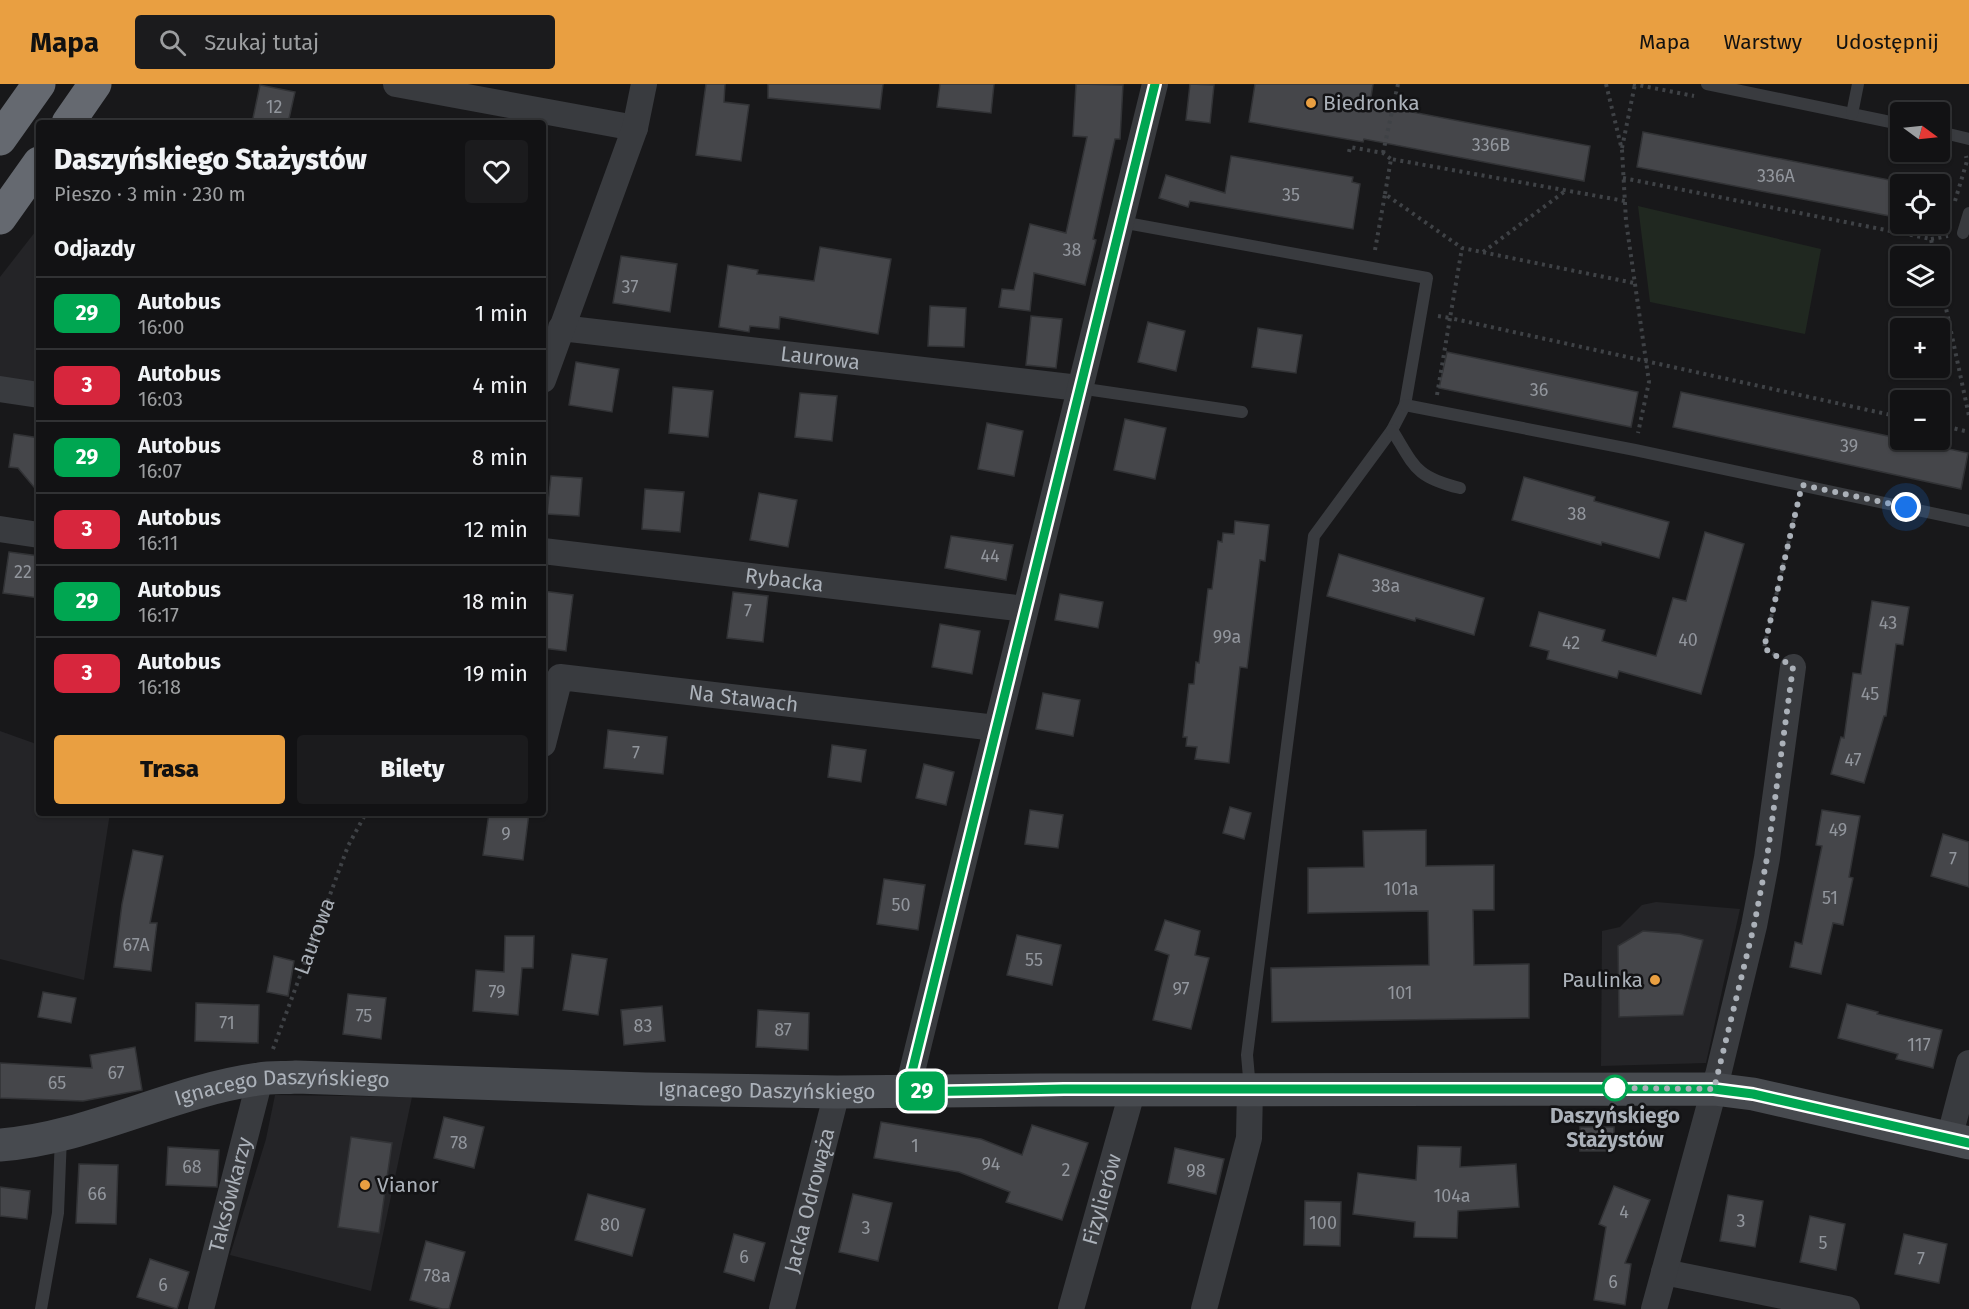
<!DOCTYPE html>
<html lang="pl">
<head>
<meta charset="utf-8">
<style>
	:root { --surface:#121214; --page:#1b1b1d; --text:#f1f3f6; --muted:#9c9ea0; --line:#313234; --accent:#e99f41 }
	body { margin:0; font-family:"Fira Sans",sans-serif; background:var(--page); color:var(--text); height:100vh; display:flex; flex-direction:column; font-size:22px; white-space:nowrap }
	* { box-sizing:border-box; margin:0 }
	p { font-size:20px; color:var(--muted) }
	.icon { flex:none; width:33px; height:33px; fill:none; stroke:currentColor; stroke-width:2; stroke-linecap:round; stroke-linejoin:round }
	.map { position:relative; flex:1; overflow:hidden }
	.sheet { position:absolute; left:36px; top:36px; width:510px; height:696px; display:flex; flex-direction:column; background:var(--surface); border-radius:6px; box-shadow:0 2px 4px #0004,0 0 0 2px var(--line) }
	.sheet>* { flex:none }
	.badge { padding:0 12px; border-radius:9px; font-size:21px; line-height:39px }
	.needle { width:39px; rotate:105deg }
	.tools { position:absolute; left:1890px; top:18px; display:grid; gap:12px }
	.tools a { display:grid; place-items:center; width:60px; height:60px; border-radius:6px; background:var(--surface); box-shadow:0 2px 4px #0004,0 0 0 2px var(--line); font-size:30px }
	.you { position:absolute; width:30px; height:30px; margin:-15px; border:4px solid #fff; border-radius:50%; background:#1a73e8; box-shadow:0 0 0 9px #1a73e833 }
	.map>.badge { position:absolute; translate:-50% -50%; box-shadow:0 0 0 3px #fff }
	h2 { padding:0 18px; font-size:22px; line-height:54px }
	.round { display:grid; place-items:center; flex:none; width:63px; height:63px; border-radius:6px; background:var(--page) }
	.overview { display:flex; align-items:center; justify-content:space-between; height:102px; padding:0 18px }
	h1 { font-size:28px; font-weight:800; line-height:45px }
	.action { display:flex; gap:12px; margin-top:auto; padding:12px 18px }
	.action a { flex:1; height:69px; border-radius:6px; background:var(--accent); color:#111; font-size:24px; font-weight:800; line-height:69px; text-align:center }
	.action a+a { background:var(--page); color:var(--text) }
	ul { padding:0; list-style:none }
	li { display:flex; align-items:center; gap:18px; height:72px; padding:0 18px; border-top:2px solid var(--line) }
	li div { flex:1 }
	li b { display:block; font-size:22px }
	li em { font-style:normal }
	li .badge { min-width:66px; font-weight:700; text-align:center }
	header { display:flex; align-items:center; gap:36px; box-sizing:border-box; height:84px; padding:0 30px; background:var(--accent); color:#111 }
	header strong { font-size:28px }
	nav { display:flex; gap:33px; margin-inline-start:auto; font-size:21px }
	.search { width:420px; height:54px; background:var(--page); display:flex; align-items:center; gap:15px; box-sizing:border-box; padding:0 21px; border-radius:6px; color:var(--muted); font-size:22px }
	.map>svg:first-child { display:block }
</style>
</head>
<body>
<header>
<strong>Mapa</strong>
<div class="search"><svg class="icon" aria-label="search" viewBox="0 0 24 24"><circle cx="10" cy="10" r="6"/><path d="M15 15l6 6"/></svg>Szukaj tutaj</div>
<nav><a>Mapa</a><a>Warstwy</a><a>Udostępnij</a></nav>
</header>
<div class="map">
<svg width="1969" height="1225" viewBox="0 0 1969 1225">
	<rect width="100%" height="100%" fill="#18181a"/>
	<g fill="#242427">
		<path d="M39,143V299L0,293V193Z"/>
		<path d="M0,647L39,661V729H110L84,896L0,875Z"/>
		<path d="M1656,818L1740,825L1706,979L1601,982L1602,847L1620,843L1642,821Z"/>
		<path d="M275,1011L412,1013L371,1207L230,1171L266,1055Z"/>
	</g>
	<path fill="#202820" d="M1638,122L1821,165L1805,250L1650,218Z"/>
	<g fill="#45464a" stroke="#323336" stroke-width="1.5">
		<path d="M706,0H725L724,18L749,21L741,77L696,71Z"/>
		<path d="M768,0H883L880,25L768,14Z"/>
		<path d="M940,0H994L991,29L937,23Z"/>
		<path d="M1076,0L1123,1L1120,55H1115L1093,155L1096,156L1085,201L1034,189L1030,227L999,223L1002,205L1014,206L1030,140L1066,149L1087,53L1073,52Z"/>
		<path d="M1190,0L1214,1L1210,39L1186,36Z"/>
		<path d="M1255,0H1373L1370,20L1590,62L1584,97L1364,55L1363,58L1249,38Z"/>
		<path d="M260,1L295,8L288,39H252Z"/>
		<path d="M1643,48L1900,98V134L1637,83Z"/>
		<path d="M1231,72L1353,93L1352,98L1360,100L1353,145L1190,117L1188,123L1159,114L1166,91L1225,109Z"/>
		<path d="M820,163L891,175L878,250L780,233L779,245L750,242L749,248L719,243L728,181L758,186L757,190L814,197Z"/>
		<path d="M621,172L677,180L670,228L613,219Z"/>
		<path d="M930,222L966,224L964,263L928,262Z"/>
		<path d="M1031,232L1062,235L1056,284L1026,281Z"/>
		<path d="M1148,238L1185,247L1176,287L1138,278Z"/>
		<path d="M1258,244L1302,251L1296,289L1252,283Z"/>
		<path d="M1447,268L1638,308L1631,343L1439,304Z"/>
		<path d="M576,278L619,285L612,328L569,321Z"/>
		<path d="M673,303L713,307L708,353L669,349Z"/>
		<path d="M1681,308L1968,369L1961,405L1673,343Z"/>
		<path d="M800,309L837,312L832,357L795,353Z"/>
		<path d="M1125,335L1166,344L1155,395L1114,386Z"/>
		<path d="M987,339L1023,347L1014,392L978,385Z"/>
		<path d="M14,350L39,354V409L18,384L9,383Z"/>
		<path d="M551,392L582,394L579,432L547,430Z"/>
		<path d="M1524,393L1595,413L1594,417L1669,438L1659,474L1602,458L1601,461L1512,436Z"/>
		<path d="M645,405L684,408L680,448L642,445Z"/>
		<path d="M759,409L797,416L788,463L750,456Z"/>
		<path d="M1235,437L1269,441L1265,477L1260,476L1247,584L1240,583L1229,679L1195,675L1197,663L1186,662L1187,653H1183L1189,600H1194L1196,578L1199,579L1208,505H1212L1218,457L1222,458L1223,449L1234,450Z"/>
		<path d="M1705,448L1744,460L1701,610L1619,587L1617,594L1547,575L1549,567L1530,562L1539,528L1605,546L1602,557L1656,572L1673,514L1686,517Z"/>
		<path d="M951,452L1013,461L1006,496L945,484Z"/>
		<path d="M9,468L39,472V514L3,509Z"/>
		<path d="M1339,470L1484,514L1474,551L1416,534L1415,537L1327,512Z"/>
		<path d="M543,507L573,511L566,567L543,564Z"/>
		<path d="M733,508L768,512L763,558L727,554Z"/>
		<path d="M1060,510L1103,518L1098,544L1055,536Z"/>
		<path d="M1872,517L1909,523L1903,561L1896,560L1886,632H1884L1864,699L1831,690L1841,653L1844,654L1853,589L1861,590Z"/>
		<path d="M940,540L980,547L972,590L932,583Z"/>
		<path d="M1043,609L1080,616L1073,652L1036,645Z"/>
		<path d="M608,646L667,653L663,690L604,684Z"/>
		<path d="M832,661L866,666L861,698L828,693Z"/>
		<path d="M924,680L954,688L946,721L916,714Z"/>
		<path d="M1230,723L1251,729L1244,755L1223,749Z"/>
		<path d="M1030,726L1063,731L1058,764L1025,760Z"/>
		<path d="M1822,726L1860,732L1849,793L1853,794L1843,841L1833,839L1821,890L1790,883L1795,858L1802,860L1822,762L1816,761Z"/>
		<path d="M489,729H529L523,776L483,771Z"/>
		<path d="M1426,746V782L1494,781V826H1473L1474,881L1529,880V934L1272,938L1271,884L1429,881L1428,827L1308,829V784L1364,783L1363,747Z"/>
		<path d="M1943,750L1969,758V803L1931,792Z"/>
		<path d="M133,766L163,772L150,839H157L151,887L114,883L122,820Z"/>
		<path d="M884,795L925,801L918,846L877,840Z"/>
		<path d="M1165,836L1200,847L1195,871L1209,874L1191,945L1153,936L1169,871L1155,866Z"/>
		<path d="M1643,847L1680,850L1703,856L1683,931L1619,933L1618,862Z"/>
		<path d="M1017,851L1061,861L1052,901L1007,891Z"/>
		<path d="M505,852H534L533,884H522L518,931L473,927L476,886L504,888Z"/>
		<path d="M572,870L607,875L598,931L563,926Z"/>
		<path d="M274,872L294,877L288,912L267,908Z"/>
		<path d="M43,908L76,914L71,939L38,933Z"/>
		<path d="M348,910L386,914L381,955L343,950Z"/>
		<path d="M196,919L259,921L258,959L195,957Z"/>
		<path d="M1847,920L1878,928L1877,930L1942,946L1933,984L1896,975L1898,970L1838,954Z"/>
		<path d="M662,922L665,957L624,961L621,926Z"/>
		<path d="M758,926L809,929L808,966L756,963Z"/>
		<path d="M135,963L142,1006L83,1017L0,1014V979L92,984L90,971Z"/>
		<path d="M444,1033L484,1043L474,1084L434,1074Z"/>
		<path d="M881,1038L981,1055L1022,1071L1032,1041L1088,1059L1062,1136L1006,1118L1010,1108L959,1088L874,1074Z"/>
		<rect x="1580" y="1043" width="34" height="24"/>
		<path d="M351,1053L392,1059L379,1149L338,1143Z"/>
		<path d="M1418,1062L1461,1063L1460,1083L1516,1080L1519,1123L1458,1127L1457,1154L1414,1153L1415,1138L1353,1130L1358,1089L1416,1096Z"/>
		<path d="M168,1063L219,1066L217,1103L166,1101Z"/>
		<path d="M1175,1064L1224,1075L1216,1110L1168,1099Z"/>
		<path d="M79,1080L118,1081L116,1140L76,1139Z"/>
		<path d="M1614,1102L1650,1116L1625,1179L1631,1180L1625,1221L1594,1216L1606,1143L1599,1140Z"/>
		<path d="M0,1103L30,1107L27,1135L0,1132Z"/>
		<path d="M588,1110L645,1125L632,1172L575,1156Z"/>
		<path d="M853,1110L892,1119L878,1177L839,1168Z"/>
		<path d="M1728,1111L1763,1117L1755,1163L1720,1157Z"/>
		<path d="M1305,1117L1341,1118L1340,1162L1304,1161Z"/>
		<path d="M1810,1132L1845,1140L1836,1186L1800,1178Z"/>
		<path d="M734,1150L765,1159L754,1197L724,1188Z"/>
		<path d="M1904,1150L1947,1160L1939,1199L1895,1190Z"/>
		<path d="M426,1157L465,1168L449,1225H442L410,1216Z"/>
		<path d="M150,1175L189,1188L177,1225L137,1213Z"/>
	</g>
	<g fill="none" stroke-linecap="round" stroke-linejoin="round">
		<g stroke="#3f4246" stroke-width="4" stroke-dasharray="3 4.5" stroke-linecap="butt">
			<path d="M1606,0L1622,66L1626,137L1649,298L1638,349"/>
			<path d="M1633,0L1694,12"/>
			<path d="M1622,64L1635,0"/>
			<path d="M1349,68L1350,63L1383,69L1391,75"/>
			<path d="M1383,69L1398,0"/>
			<path d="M1623,94L1931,155L1934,172"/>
			<path d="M1385,110L1391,75L1625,117"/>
			<path d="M1955,117L1967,77L1966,72"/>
			<path d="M1931,155L1948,152"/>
			<path d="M1375,166L1385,110L1462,164L1634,199"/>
			<path d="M1483,168L1564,108"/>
			<path d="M1940,196L1969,332"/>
			<path d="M1438,232L1450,234L1462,164"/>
			<path d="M1437,311L1450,234L1900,333"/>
			<path d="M1940,341L1969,348"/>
			<path d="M1775,571L1764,564L1798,417"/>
			<path id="s1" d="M273,965L348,762L366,729"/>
		</g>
		<g stroke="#393b3f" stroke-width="12">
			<path d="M1707,0L1900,40"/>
			<path d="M1852,30L1858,0"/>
			<path d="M1940,48L1969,55"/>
			<path d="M1121,138L1427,194L1405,321L1392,346L1314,452L1249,955L1247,971L1250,1005"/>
			<path d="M1963,149L1969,129"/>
			<path d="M1079,304L1242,328"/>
			<path d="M1405,321L1635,366L1969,437"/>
			<path d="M1392,346C1415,383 1415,393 1460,404"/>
			<path d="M41,1225L58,1129L61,1052"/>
		</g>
		<g stroke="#393b3f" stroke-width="26">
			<path d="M396,0L635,44"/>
			<path id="s2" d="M561,244L1079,304"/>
			<path d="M543,296L635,44L644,0"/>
			<path d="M0,305L39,311"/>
			<path d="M0,445L39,451"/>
			<path id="s3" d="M543,467L1025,525"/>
			<path id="s4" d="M543,660L560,593L996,644"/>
			<path d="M907,1008L1155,0"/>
			<path d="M1949,1055L1969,979"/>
			<path d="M1664,1188L1847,1225"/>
			<path id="s5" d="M201,1225L260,995"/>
			<path id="s6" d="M782,1225L837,1008"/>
			<path id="s7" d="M1071,1225L1133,1005"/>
			<path d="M1204,1225L1249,1054L1250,1005"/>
			<path d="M1654,1225L1718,991L1754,842L1767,774L1793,583"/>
		</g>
		<path stroke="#474a4f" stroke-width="33" id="s8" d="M0,1061C90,1054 171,1007 259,995C271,993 284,994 296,993L645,1005L837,1008L1041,1006L1714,1005L1753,1010L1969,1059"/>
		<g stroke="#656970" stroke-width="33">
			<path d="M68,39L95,0"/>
			<path d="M0,55L39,0"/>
			<path d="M0,134L39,79"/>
		</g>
	</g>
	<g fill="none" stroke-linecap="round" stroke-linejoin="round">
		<defs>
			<path id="line" d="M1155,0L907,1008L1064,1005H1714L1753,1010L1969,1059"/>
		</defs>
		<use href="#line" stroke="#fff" stroke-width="14"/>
		<use href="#line" stroke="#00a651" stroke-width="9"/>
		<path stroke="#abb1b9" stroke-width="6" stroke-dasharray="0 10.8" d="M1615,1004H1614L1714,1005L1754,842L1767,774L1793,583L1764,564L1802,401L1906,423"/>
	</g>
	<g fill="#e99f41" stroke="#131315" stroke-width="2">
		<circle cx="1311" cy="19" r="6"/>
		<circle cx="1655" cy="896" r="6"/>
		<circle cx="365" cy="1101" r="6"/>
	</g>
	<circle fill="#fff" stroke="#00a651" stroke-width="3" cx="1615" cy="1004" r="12"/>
	<g text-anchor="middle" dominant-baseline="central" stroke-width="5" stroke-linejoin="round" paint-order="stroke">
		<g font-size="18" fill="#92969d">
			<text x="274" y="23">12</text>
			<text x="1491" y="61">336B</text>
			<text x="1776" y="92">336A</text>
			<text x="1291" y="111">35</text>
			<text x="1072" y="166">38</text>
			<text x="630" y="203">37</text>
			<text x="1539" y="306">36</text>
			<text x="1849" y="362">39</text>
			<text x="1577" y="430">38</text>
			<text x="990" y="472">44</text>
			<text x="23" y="488">22</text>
			<text x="1386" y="502">38a</text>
			<text x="748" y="527">7</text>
			<text x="1888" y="539">43</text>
			<text x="1227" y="553">99a</text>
			<text x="1688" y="556">40</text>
			<text x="1571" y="559">42</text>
			<text x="1870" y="610">45</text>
			<text x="636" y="669">7</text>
			<text x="1853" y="676">47</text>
			<text x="1838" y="746">49</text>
			<text x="506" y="750">9</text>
			<text x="1953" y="775">7</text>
			<text x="1401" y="805">101a</text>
			<text x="1830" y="814">51</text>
			<text x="901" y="821">50</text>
			<text x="136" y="861">67A</text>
			<text x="1034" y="876">55</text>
			<text x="1181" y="905">97</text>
			<text x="497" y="908">79</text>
			<text x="1400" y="909">101</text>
			<text x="364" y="932">75</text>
			<text x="227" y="939">71</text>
			<text x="643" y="942">83</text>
			<text x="783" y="946">87</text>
			<text x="1919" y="961">117</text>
			<text x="116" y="989">67</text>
			<text x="57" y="999">65</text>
			<text x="459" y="1059">78</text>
			<text x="915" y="1062">1</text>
			<text x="991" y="1080">94</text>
			<text x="192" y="1083">68</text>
			<text x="1066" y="1086">2</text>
			<text x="1196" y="1087">98</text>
			<text x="97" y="1110">66</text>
			<text x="1452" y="1112">104a</text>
			<text x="1624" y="1128">4</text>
			<text x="1741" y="1137">3</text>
			<text x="1323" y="1139">100</text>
			<text x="610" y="1141">80</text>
			<text x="866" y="1144">3</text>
			<text x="1823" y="1159">5</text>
			<text x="744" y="1173">6</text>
			<text x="1921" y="1175">7</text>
			<text x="437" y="1192">78a</text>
			<text x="1613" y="1198">6</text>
			<text x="163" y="1201">6</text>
		</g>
		<g font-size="21" fill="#abb1b9" stroke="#131315" text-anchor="start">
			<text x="1323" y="19">Biedronka</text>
			<text x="1643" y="896" text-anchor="end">Paulinka</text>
			<text x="377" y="1101">Vianor</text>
		</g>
		<g font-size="21" fill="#abb1b9" stroke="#131315">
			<text stroke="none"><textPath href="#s2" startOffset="261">Laurowa</textPath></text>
			<text stroke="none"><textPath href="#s3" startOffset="243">Rybacka</textPath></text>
			<text stroke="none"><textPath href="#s4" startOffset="254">Na Stawach</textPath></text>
			<text stroke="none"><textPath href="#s1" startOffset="120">Laurowa</textPath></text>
			<text stroke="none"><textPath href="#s8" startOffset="776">Ignacego Daszyńskiego</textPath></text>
			<text stroke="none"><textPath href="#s8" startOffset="290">Ignacego Daszyńskiego</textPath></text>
			<text stroke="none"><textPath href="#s5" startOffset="118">Taksówkarzy</textPath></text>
			<text stroke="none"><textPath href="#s7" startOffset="114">Fizylierów</textPath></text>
			<text stroke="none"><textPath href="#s6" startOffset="112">Jacka Odrowąża</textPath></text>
		</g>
		<g font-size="21" font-weight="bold" fill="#abb1b9" stroke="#131315">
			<text x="1615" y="1032">Daszyńskiego<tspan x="1615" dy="24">Stażystów</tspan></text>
		</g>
	</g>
</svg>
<div class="tools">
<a><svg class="needle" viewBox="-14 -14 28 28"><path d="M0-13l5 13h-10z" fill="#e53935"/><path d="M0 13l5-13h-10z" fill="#9c9ea0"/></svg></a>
<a><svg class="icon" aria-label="locate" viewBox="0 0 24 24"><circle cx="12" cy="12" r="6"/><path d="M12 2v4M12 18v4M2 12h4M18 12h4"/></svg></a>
<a><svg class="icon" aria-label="layers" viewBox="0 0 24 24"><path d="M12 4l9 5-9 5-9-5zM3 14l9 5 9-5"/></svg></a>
<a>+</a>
<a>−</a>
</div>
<div class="you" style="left:1906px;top:423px"></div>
<b class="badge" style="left:922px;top:1007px;background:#00a651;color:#fff">29</b>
<section class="sheet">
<div class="overview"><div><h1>Daszyńskiego Stażystów</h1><p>Pieszo · 3 min · 230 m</p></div><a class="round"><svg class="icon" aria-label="heart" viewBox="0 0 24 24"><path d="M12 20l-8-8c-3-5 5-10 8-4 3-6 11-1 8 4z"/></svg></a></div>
<h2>Odjazdy</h2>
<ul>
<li><span class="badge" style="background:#00a651;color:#fff">29</span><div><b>Autobus</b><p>16:00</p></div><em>1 min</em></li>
<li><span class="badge" style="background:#d7263d;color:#fff">3</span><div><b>Autobus</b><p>16:03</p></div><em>4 min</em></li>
<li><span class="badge" style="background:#00a651;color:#fff">29</span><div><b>Autobus</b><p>16:07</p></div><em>8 min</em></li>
<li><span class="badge" style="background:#d7263d;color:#fff">3</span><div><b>Autobus</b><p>16:11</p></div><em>12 min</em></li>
<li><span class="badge" style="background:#00a651;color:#fff">29</span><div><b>Autobus</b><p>16:17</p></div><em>18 min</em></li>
<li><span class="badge" style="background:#d7263d;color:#fff">3</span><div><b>Autobus</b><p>16:18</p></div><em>19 min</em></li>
</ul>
<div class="action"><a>Trasa</a><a>Bilety</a></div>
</section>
</div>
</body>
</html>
